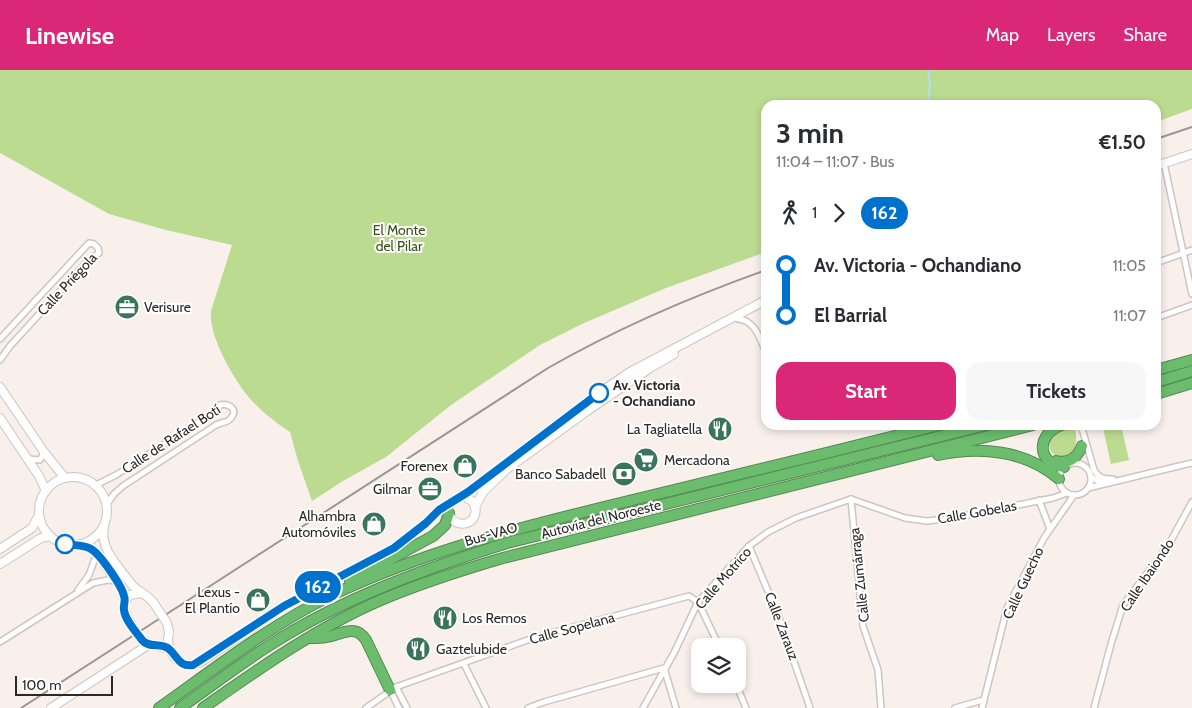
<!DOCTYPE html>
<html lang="en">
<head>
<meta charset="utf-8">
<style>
	:root { --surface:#fff; --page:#f7f7f7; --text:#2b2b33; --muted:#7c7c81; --accent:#db2777 }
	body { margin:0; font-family:Cabin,sans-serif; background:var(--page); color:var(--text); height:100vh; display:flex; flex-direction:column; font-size:19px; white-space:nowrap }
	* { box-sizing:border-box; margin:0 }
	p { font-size:16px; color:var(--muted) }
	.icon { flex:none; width:28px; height:28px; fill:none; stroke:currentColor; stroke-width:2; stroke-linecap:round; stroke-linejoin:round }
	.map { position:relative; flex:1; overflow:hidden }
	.details { position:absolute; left:761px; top:30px; width:400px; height:330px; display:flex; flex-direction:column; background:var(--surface); border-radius:15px; box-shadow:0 2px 8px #0003 }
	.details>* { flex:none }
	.badge { padding:0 10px; border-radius:16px; font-size:18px; line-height:32px }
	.controls { position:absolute; left:691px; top:568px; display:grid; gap:10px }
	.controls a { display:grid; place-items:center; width:55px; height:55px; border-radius:10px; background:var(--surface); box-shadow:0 2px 8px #0003; font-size:25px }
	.scale { position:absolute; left:15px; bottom:12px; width:98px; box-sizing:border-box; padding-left:5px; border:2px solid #2c2927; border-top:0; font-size:14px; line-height:18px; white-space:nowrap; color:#2c2927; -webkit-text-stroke:4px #fff; paint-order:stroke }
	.map>.badge { position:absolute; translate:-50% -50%; box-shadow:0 0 0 2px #fff }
	.legs { display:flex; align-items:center; gap:8px; height:55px; padding:0 15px; font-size:16px }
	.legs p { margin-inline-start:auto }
	.overview { display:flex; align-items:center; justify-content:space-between; height:85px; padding:0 15px }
	h1 { font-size:28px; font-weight:700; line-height:38px }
	.cta { display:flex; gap:10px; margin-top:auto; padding:10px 15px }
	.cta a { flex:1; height:58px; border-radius:15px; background:var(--accent); color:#fff; font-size:20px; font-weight:700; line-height:58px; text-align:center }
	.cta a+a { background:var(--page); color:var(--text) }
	ul { padding:0 15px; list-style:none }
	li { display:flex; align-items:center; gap:18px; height:50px; font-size:19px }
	li i { display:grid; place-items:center; width:8px; height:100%; margin:0 6px; background:currentColor }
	li i::after { content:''; width:12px; height:12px; margin:-6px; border:4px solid; border-radius:50%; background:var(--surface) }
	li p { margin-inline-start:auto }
	li:first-child i { background:linear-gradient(#0000 50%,currentColor 0) }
	li:last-child i { background:linear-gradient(currentColor 50%,#0000 0) }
	header { display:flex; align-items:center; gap:30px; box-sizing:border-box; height:70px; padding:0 25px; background:var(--accent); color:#fff }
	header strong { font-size:24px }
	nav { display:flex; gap:28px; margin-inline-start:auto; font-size:18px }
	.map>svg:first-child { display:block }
</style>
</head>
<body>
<header>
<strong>Linewise</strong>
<nav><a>Map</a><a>Layers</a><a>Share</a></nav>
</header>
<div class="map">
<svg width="1192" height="638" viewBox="0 0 1192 638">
	<rect width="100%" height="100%" fill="#f9f0ec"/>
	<g fill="#bbdc90">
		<path d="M0,0H1192V39L1156,52V35H766V182L666,218L582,254L540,275L451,335L386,387L343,411L312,431L298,391L290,362C277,354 256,337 247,325C232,306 208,264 211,241L232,175L166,160L109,144L0,83Z"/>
		<path d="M1115,355H1121L1129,390L1111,394L1103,358Z"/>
		<path d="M1075,357C1076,363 1077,371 1075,378C1070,395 1042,387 1051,367L1062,359Z"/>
	</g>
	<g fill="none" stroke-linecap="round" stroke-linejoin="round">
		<path stroke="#b3dbfe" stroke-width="2" d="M928,35L930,16L928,0"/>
		<defs>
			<g id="street">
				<path d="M1164,93L1192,224"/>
				<path d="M1156,193L1192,180"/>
				<path d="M1156,248L1192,235"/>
				<path d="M738,249C755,250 760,269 766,282"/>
				<path d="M0,269L89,173L94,174L98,178L99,183L86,193L10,276L0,290"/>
				<path d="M1081,355L1094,400C1099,408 1103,409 1113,409"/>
				<path d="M28,389L40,390L44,382"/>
				<circle cx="1075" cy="409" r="16"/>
				<path d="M1091,407L1098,411L1107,412"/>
				<path d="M96,415L116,405L216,341L220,335C228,333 239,339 231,348C228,353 221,352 216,355L123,416L114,424L107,434"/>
				<path d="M1088,418L1192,393"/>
				<path d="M851,429L905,448L927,451L953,448L1053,428L1067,423"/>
				<path d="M851,429L863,556L878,600L881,638"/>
				<path d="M1039,430L1050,459"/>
				<path d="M749,476L778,545L810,638"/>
				<path d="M78,520L89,505L97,483"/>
				<path d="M0,572L93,513L108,510L116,511"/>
				<path d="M464,594L486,638"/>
				<path d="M736,614L746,638"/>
				<path d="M396,617L407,638"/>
				<path d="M390,620L399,638"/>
				<path d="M366,638L396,617L536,567L689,526L698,532L719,576"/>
				<path d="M528,638L544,632L664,598L676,638"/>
				<path d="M643,638L674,583L698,532L749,476L768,462L796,448L851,429"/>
				<path d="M955,638L983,630"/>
				<path d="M982,638L1007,538L1044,468L1074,425"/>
				<path d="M1094,638L1111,574L1123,535L1168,476L1192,432"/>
			</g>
			<g id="secondary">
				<path d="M1156,96L1192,84"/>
				<path d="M0,317L44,382L65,408"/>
				<path d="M0,348L39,406L46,421"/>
				<circle cx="73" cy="441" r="34"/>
				<path d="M475,437L483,422L507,399L587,341L650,298L674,284"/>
				<path d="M449,441C450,447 453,452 458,453C478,459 484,427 460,427"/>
				<path d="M104,457C99,479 120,498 132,515C140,523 149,525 155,535"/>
				<path d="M79,475L92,479L97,483L122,520L125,531"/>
				<path d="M0,479L32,458L39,445"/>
				<path d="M0,494L41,468L50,466"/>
				<path d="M131,554C124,543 120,535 130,525L142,523"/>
				<path d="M169,562C164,582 180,602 201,592L284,536L394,478L426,453L439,440L468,422L599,323L630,302L766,230"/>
				<path d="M145,573L169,579"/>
				<path d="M51,638L148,575"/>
			</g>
			<g id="highway">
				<path d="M1156,300L1192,290"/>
				<path d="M1156,312L1192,301"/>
				<path d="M1156,324L1192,313"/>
				<path d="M1062,355C1037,363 1035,393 1064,397"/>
				<path d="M938,385C980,376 1025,380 1059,409"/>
				<path d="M1056,391C1069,394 1077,388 1082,376"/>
				<path d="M350,511L433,466L445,455L449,443"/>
				<path d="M310,568C315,568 321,568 326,567C341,565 355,553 366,570L390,620"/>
				<path d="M159,638C214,599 268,557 328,527C427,479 534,454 641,428C740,404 840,380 939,355"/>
				<path d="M180,638C210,617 240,594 270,575C343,528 424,499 507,473L986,355"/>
				<path d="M203,638C260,598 318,557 381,530C421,513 462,500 503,488L1033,355"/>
			</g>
		</defs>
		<use href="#street" stroke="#cdc5c1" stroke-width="8"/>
		<use href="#secondary" stroke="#cdc5c1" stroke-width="10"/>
		<use href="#highway" stroke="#558954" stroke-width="12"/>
		<use href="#street" stroke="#fff" stroke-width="5"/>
		<use href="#secondary" stroke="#fff" stroke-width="8"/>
		<use href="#highway" stroke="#6bbc6d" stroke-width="10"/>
		<g stroke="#9c9592" stroke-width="2">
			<path d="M1156,69L1192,57"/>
			<path d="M21,638L548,298C618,258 690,227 766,200"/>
		</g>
		<defs>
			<g id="secondary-bridge">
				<path d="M155,535L167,553L169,562"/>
				<path d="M131,554L143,572"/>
			</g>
		</defs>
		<use href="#secondary-bridge" stroke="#cdc5c1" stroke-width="10" stroke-linecap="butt"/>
		<use href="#secondary-bridge" stroke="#fff" stroke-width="8"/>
	</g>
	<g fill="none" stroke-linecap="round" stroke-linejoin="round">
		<defs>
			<path id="line-1" d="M65,474C74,476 83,474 91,479C100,484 122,516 124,526C126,531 123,535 124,540C125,550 136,562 142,570C149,579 161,572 169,579C178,587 179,597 193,595L284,536L394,478L426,453L439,440L468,422L599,323"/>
		</defs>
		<use href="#line-1" stroke="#fff" stroke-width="11"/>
		<use href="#line-1" stroke="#0072ce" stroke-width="8"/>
	</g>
	<defs>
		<symbol id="office-disc" viewBox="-11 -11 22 22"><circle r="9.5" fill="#3a745d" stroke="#fff"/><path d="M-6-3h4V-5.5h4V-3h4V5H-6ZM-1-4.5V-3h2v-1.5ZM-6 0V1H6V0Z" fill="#fff"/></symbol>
		<symbol id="restaurant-disc" viewBox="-11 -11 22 22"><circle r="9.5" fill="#3a745d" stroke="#fff"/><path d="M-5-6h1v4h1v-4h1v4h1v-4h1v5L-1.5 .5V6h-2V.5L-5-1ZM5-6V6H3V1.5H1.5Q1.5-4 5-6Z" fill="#fff"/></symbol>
		<symbol id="supermarket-disc" viewBox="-11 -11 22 22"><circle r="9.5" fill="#3a745d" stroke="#fff"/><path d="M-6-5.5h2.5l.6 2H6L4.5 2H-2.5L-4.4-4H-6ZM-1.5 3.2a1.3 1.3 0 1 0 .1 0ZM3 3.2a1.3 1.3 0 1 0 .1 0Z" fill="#fff"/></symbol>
		<symbol id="shop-disc" viewBox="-11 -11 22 22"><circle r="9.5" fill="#3a745d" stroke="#fff"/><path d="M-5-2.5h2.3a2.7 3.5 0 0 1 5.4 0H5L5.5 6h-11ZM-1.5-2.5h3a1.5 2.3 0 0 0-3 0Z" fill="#fff"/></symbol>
		<symbol id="bank-disc" viewBox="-11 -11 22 22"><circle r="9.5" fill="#3a745d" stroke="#fff"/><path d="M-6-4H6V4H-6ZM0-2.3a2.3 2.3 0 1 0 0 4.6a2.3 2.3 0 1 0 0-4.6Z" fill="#fff"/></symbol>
	</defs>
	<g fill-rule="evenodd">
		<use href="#office-disc" x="113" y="223" width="28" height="28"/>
		<use href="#restaurant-disc" x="706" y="345" width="28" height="28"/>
		<use href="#supermarket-disc" x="632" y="376" width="28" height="28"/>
		<use href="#shop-disc" x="451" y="382" width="28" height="28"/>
		<use href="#bank-disc" x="610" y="390" width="28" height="28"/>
		<use href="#office-disc" x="416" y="405" width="28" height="28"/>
		<use href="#shop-disc" x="360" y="440" width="28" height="28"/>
		<use href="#shop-disc" x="244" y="516" width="28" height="28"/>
		<use href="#restaurant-disc" x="431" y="534" width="28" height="28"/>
		<use href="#restaurant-disc" x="404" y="565" width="28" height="28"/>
	</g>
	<g fill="#fff" stroke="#0072ce" stroke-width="2.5">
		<circle cx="599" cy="323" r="9"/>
		<circle cx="65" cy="474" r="9"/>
	</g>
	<g text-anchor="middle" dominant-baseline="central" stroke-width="4" stroke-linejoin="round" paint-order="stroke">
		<g font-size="14" fill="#3c501b" stroke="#fff">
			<text x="399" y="160">El Monte<tspan x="399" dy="16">del Pilar</tspan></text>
		</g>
		<g font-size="14" fill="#2c2927" stroke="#fff">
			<text transform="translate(67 214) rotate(-47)">Calle Priégola</text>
			<text transform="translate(171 369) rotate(-33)">Calle de Rafael Botí</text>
			<text transform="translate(977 442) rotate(-10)">Calle Gobelas</text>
			<text transform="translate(601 449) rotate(-14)">Autovía del Noroeste</text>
			<text transform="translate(491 464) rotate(-16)">Bus-VAO</text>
			<text transform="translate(859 505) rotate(-96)">Calle Zumárraga</text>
			<text transform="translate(1147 505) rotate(-56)">Calle Ibaiondo</text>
			<text transform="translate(723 508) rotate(-49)">Calle Motrico</text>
			<text transform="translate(1023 513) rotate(-65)">Calle Guecho</text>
			<text transform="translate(782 556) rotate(69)">Calle Zarauz</text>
			<text transform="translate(572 558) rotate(-15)">Calle Sopelana</text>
		</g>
		<g font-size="14" fill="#2c2927" stroke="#fff" text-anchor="end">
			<text x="144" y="237" text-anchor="start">Verisure</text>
			<text x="702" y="359">La Tagliatella</text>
			<text x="664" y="390" text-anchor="start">Mercadona</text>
			<text x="448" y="396">Forenex</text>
			<text x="606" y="404">Banco Sabadell</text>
			<text x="412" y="419">Gilmar</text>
			<text x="356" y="446">Alhambra<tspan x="356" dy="16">Automóviles</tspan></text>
			<text x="240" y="522">Lexus -<tspan x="240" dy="16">El Plantío</tspan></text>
			<text x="462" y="548" text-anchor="start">Los Remos</text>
			<text x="436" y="579" text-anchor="start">Gaztelubide</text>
		</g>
		<g font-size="14" font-weight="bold" fill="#2c2927" stroke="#fff" text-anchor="start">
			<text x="613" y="315">Av. Victoria<tspan x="613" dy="16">- Ochandiano</tspan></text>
		</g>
	</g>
</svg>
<div class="controls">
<a><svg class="icon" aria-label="layers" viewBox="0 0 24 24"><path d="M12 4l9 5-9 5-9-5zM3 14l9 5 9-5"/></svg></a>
</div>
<div class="scale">100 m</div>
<b class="badge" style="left:318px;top:517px;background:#0072ce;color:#fff">162</b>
<section class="details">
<div class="overview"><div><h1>3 min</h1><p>11:04 – 11:07 · Bus</p></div><b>€1.50</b></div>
<div class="legs"><svg class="icon" aria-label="walk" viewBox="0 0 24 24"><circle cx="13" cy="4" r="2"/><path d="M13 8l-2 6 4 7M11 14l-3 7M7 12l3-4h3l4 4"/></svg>1<svg class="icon" aria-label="forward" viewBox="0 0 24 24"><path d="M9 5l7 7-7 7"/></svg><b class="badge" style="background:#0072ce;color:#fff">162</b></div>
<ul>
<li><i style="color:#0072ce"></i><b>Av. Victoria - Ochandiano</b><p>11:05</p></li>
<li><i style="color:#0072ce"></i><b>El Barrial</b><p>11:07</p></li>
</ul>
<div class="cta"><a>Start</a><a>Tickets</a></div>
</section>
</div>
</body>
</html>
